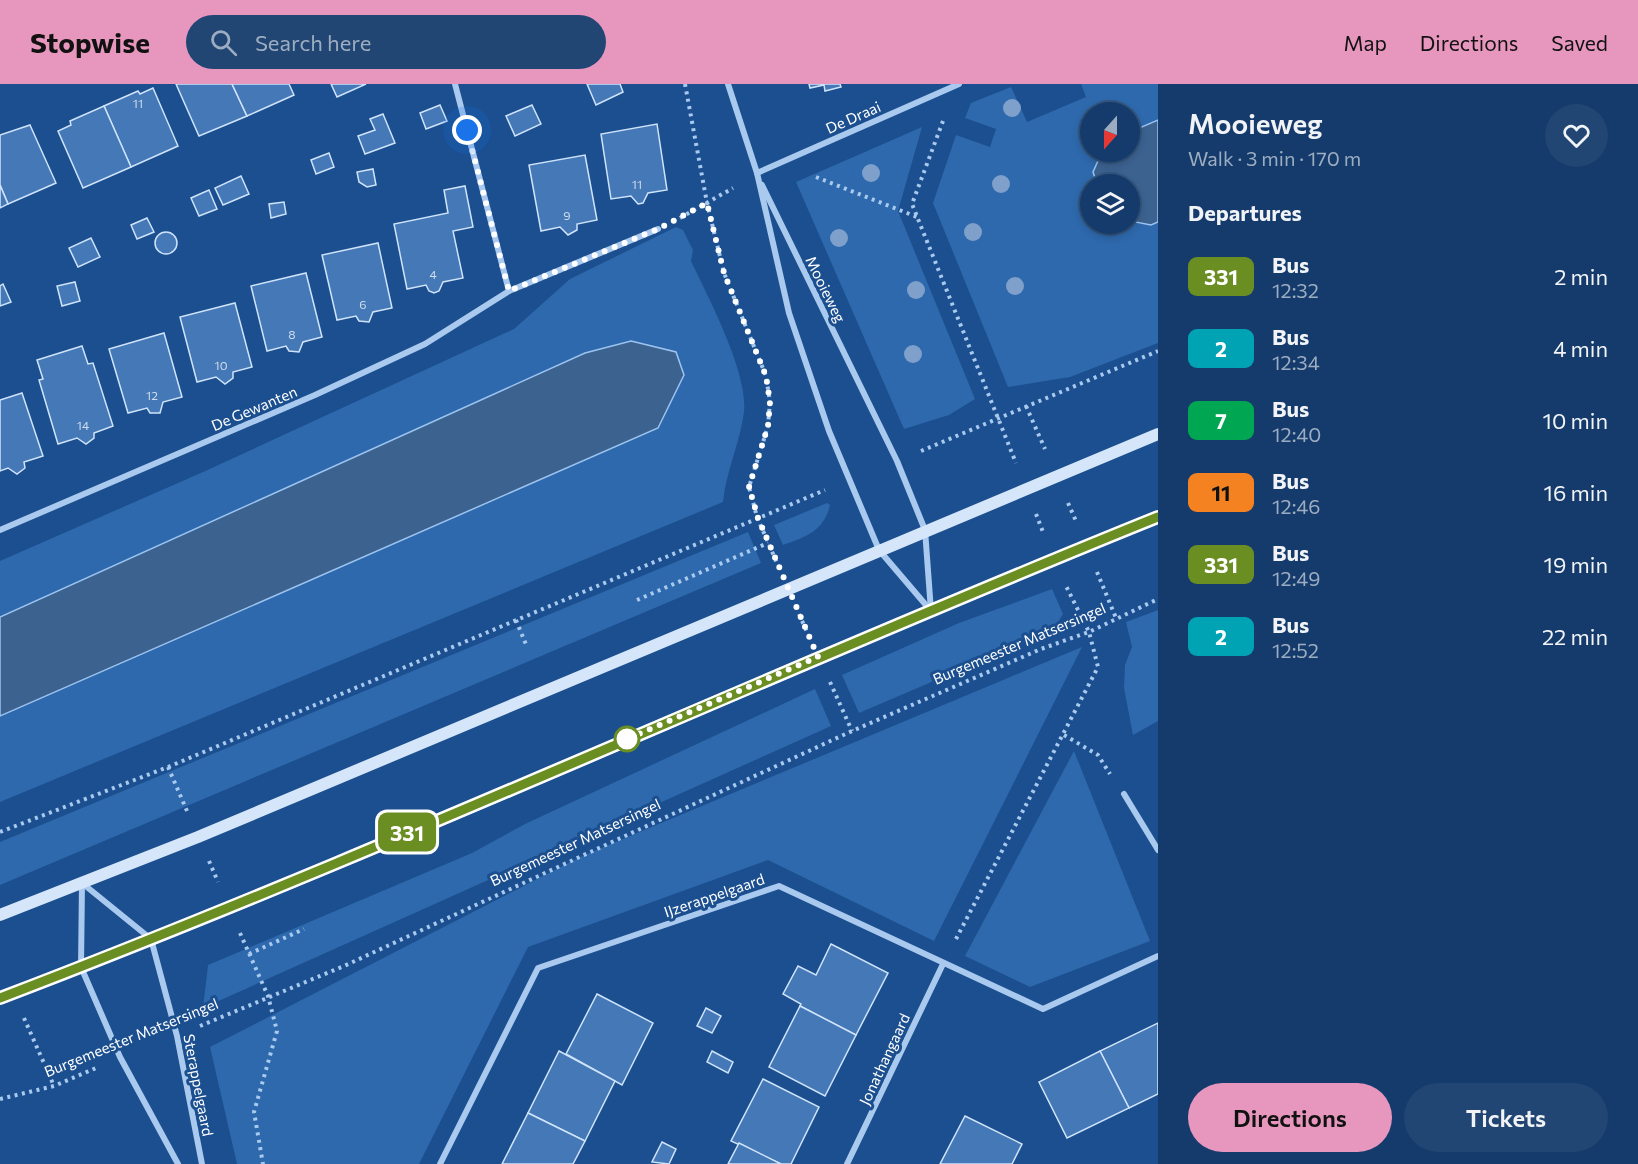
<!DOCTYPE html>
<html lang="en">
<head>
<meta charset="utf-8">
<style>
	:root { --surface:#143b6b; --page:#214673; --text:#f1f3f6; --muted:#9dadc1; --line:#33557e; --accent:#e797bd }
	body { margin:0; font-family:Commissioner,sans-serif; background:var(--page); color:var(--text); height:100vh; display:flex; flex-direction:column; font-size:22px; white-space:nowrap }
	* { box-sizing:border-box; margin:0 }
	p { font-size:20px; color:var(--muted) }
	.icon { flex:none; width:33px; height:33px; fill:none; stroke:currentColor; stroke-width:2; stroke-linecap:round; stroke-linejoin:round }
	.map { position:relative; flex:1; overflow:hidden }
	.side { display:flex; flex-direction:column; background:var(--surface); width:480px }
	.side>* { flex:none }
	.badge { padding:0 12px; border-radius:9px; font-size:21px; line-height:39px }
	.needle { width:39px; rotate:201deg }
	.buttons { position:absolute; left:1080px; top:18px; display:grid; gap:12px }
	.buttons a { display:grid; place-items:center; width:60px; height:60px; border-radius:50%; background:var(--surface); box-shadow:0 3px 9px #0003,0 0 0 2px var(--line); font-size:30px }
	.you { position:absolute; width:30px; height:30px; margin:-15px; border:4px solid #fff; border-radius:50%; background:#1a73e8; box-shadow:0 0 0 9px #1a73e833 }
	.map>.badge { position:absolute; translate:-50% -50%; box-shadow:0 0 0 3px #fff }
	h2 { padding:0 30px; font-size:22px; line-height:54px }
	.round { display:grid; place-items:center; flex:none; width:63px; height:63px; border-radius:32px; background:var(--page) }
	.overview { display:flex; align-items:center; justify-content:space-between; height:102px; padding:0 30px }
	h1 { font-size:28px; font-weight:600; line-height:45px }
	.cta { display:flex; gap:12px; margin-top:auto; padding:12px 30px }
	.cta a { flex:1; height:69px; border-radius:36px; background:var(--accent); color:#111; font-size:24px; font-weight:600; line-height:69px; text-align:center }
	.cta a+a { background:var(--page); color:var(--text) }
	ul { padding:0; list-style:none }
	li { display:flex; align-items:center; gap:18px; height:72px; padding:0 30px }
	li div { flex:1 }
	li b { display:block; font-size:22px }
	li em { font-style:normal }
	li .badge { min-width:66px; font-weight:700; text-align:center }
	header { display:flex; align-items:center; gap:36px; box-sizing:border-box; height:84px; padding:0 30px; background:var(--accent); color:#111 }
	header strong { font-size:28px }
	nav { display:flex; gap:33px; margin-inline-start:auto; font-size:21px }
	.search { width:420px; height:54px; background:var(--page); display:flex; align-items:center; gap:15px; box-sizing:border-box; padding:0 21px; border-radius:33px; color:var(--muted); font-size:22px }
	main { display:flex; flex:1; min-height:0 }
	.map>svg:first-child { display:block }
</style>
</head>
<body>
<header>
<strong>Stopwise</strong>
<div class="search"><svg class="icon" aria-label="search" viewBox="0 0 24 24"><circle cx="10" cy="10" r="6"/><path d="M15 15l6 6"/></svg>Search here</div>
<nav><a>Map</a><a>Directions</a><a>Saved</a></nav>
</header>
<main>
<div class="map">
<svg width="1158" height="1080" viewBox="0 0 1158 1080">
	<rect width="100%" height="100%" fill="#1b4f8f"/>
	<g fill="#2e69ad">
		<path d="M1081,0H1158V36L1130,48V28H1090V68H1102L1093,87L1097,100H1090V140H1130V137L1151,141L1158,138V259L1070,293L1008,303L933,119L956,51L990,63L996,45L965,34L971,19L1011,3L1027,38L1086,13Z"/>
		<path d="M922,43L898,127L975,315L949,331L904,345L796,98Z"/>
		<path d="M676,143L683,146L693,166L691,177C709,215 748,288 744,328C740,359 726,387 723,418L0,718V632L243,525L684,291L676,268L632,257L585,269L0,533V477L203,388L514,245L570,195Z"/>
		<path d="M827,419L830,421C824,447 806,453 783,461L774,441Z"/>
		<path d="M748,448L761,479L0,801V758Z"/>
		<path d="M1052,505L1063,530L1053,546L859,629L842,591L959,539Z"/>
		<path d="M1158,526V637L1133,651L1124,604L1125,581L1132,563L1126,538Z"/>
		<path d="M1082,563L934,857L768,776L528,863L419,1080H237L210,963L580,773Z"/>
		<path d="M815,605L831,642L203,924L208,881L472,769L525,740Z"/>
		<path d="M1074,667L1150,857L1030,903L965,872Z"/>
	</g>
	<g fill="#3c6290" stroke="#9cc4f0" stroke-width="1.5">
		<path d="M1158,36V138L1151,141L1130,137V100H1097L1093,88L1102,68H1130V48Z"/>
		<path d="M631,257L676,268L684,291L658,344L0,632V533L585,269Z"/>
	</g>
	<g fill="#4478b7" stroke="#cfe3fa" stroke-width="1.5">
		<path d="M176,0H232L247,32L199,52Z"/>
		<path d="M232,0H289L294,11L247,32Z"/>
		<path d="M331,0H366L337,13Z"/>
		<path d="M587,0H620L623,8L596,21Z"/>
		<path d="M809,0H840L841,3L825,7L824,1L810,4Z"/>
		<path d="M153,4L178,62L131,83L104,22L138,7L140,10Z"/>
		<path d="M440,21L447,37L426,45L420,29Z"/>
		<path d="M532,21L541,40L515,52L506,32Z"/>
		<path d="M104,22L131,83L83,104L58,47L71,41L70,37Z"/>
		<path d="M383,30L395,59L365,70L358,52L375,46L370,35Z"/>
		<path d="M657,40L667,106L648,109L643,119L638,120L631,112L611,115L601,50Z"/>
		<path d="M30,41L56,99L8,120L0,101V51Z"/>
		<path d="M329,69L334,83L316,90L311,76Z"/>
		<path d="M585,71L597,136L577,140V146L568,151L560,143L541,147L529,81Z"/>
		<path d="M373,85L376,101L367,103L359,98L357,88Z"/>
		<path d="M241,92L249,110L223,121L215,104Z"/>
		<path d="M0,101L8,120L0,124Z"/>
		<path d="M465,102L473,143L453,147L463,194L443,198L439,207L434,209L429,207L426,201L407,205L394,140L448,129L444,106Z"/>
		<path d="M209,106L217,125L199,132L191,114Z"/>
		<path d="M284,118L286,130L271,134L269,120Z"/>
		<path d="M147,134L154,148L137,155L131,141Z"/>
		<circle cx="166" cy="159" r="11"/>
		<path d="M91,154L100,173L78,183L69,164Z"/>
		<path d="M378,159L392,224L373,228L369,238L359,237L356,232L337,236L322,171Z"/>
		<path d="M306,189L322,253L303,258L299,268L289,267L286,262L267,267L251,202Z"/>
		<path d="M75,198L80,217L62,222L57,202Z"/>
		<path d="M3,200L11,218L0,222V202Z"/>
		<path d="M235,219L252,283L233,288V294L225,300L216,293L197,298L180,233Z"/>
		<path d="M164,249L182,313L163,318L160,329H150L147,324L128,329L109,265Z"/>
		<path d="M82,262L88,280L93,279L113,342L94,349V354L86,360L77,354L58,360L39,296L43,295L37,276Z"/>
		<path d="M22,309L43,372L24,378L25,384L17,390L8,384L0,387V316Z"/>
		<path d="M831,860L888,889L856,951L800,922L801,920L783,910L798,882L816,891Z"/>
		<path d="M597,910L653,939L622,1001L566,970Z"/>
		<path d="M800,922L856,951L825,1012L769,983Z"/>
		<path d="M706,924L721,932L712,949L697,942Z"/>
		<path d="M1158,939V1010L1129,1024L1100,967Z"/>
		<path d="M559,967L615,997L585,1057L528,1029Z"/>
		<path d="M712,967L733,978L728,989L707,978Z"/>
		<path d="M1100,967L1129,1024L1067,1054L1039,998Z"/>
		<path d="M763,995L819,1023L791,1080H781L731,1057Z"/>
		<path d="M528,1029L585,1057L573,1080H502Z"/>
		<path d="M965,1032L1022,1060L1012,1080H940Z"/>
		<path d="M662,1058L676,1065L669,1080L652,1078Z"/>
		<path d="M739,1059L781,1080H728Z"/>
	</g>
	<g fill="none" stroke-linecap="round" stroke-linejoin="round">
		<g stroke="#a9c9ee" stroke-width="4" stroke-dasharray="3 4.5" stroke-linecap="butt">
			<path d="M685,0L707,119L724,189L766,292L770,318L768,342L749,403L757,433L777,479"/>
			<path d="M943,37L912,120L1016,379"/>
			<path d="M816,93L917,133"/>
			<path d="M680,134L733,104"/>
			<path d="M1026,322L1045,365"/>
			<path d="M921,367L1158,267"/>
			<path d="M1068,419L1076,437"/>
			<path d="M1036,430L1043,448"/>
			<path d="M1097,488L1116,534"/>
			<path d="M637,516L768,459"/>
			<path d="M799,530L807,548"/>
			<path d="M516,536L527,563"/>
			<path d="M830,598L852,647"/>
			<path d="M1064,651L1098,671L1110,690"/>
			<path d="M168,683L187,727"/>
			<path d="M0,748L168,683L825,406"/>
			<path d="M209,777L218,798"/>
			<path d="M240,849L268,912L277,947L254,1028L263,1080"/>
			<path d="M956,855L1098,583L1089,548L1066,502"/>
			<path d="M249,870L304,845"/>
			<path d="M24,934L54,1002"/>
			<path d="M200,942L344,882L852,647L1041,565L1089,548L1158,515"/>
			<path d="M0,1015L54,1002L96,984"/>
		</g>
		<g stroke="#a9c9ee" stroke-width="6">
			<path d="M455,0L509,207"/>
			<path d="M728,0L757,89L789,229L829,347L879,466L931,527"/>
			<path d="M757,89L959,0"/>
			<path d="M762,101L897,377L925,446L931,527"/>
			<path d="M0,446L315,311L425,260L509,207L658,145"/>
			<path d="M1124,710L1158,766"/>
			<path d="M178,1080L120,973L81,883L82,799L151,855L177,952L202,1080"/>
			<path d="M440,1080L538,884L779,802L1043,925L1158,872"/>
			<path d="M847,1080L943,880"/>
		</g>
		<g stroke="#d6e6fa" stroke-width="12">
			<path d="M0,831L198,753L1158,350"/>
			<path d="M0,914C391,766 770,589 1158,433"/>
		</g>
	</g>
	<g fill="#7ea0ca">
		<circle cx="1012" cy="24" r="9"/>
		<circle cx="871" cy="89" r="9"/>
		<circle cx="1001" cy="100" r="9"/>
		<circle cx="973" cy="148" r="9"/>
		<circle cx="839" cy="154" r="9"/>
		<circle cx="1015" cy="202" r="9"/>
		<circle cx="916" cy="206" r="9"/>
		<circle cx="913" cy="270" r="9"/>
	</g>
	<g fill="none" stroke-linecap="round" stroke-linejoin="round">
		<defs>
			<path id="line" d="M0,914C391,765 770,589 1158,433"/>
		</defs>
		<use href="#line" stroke="#fff" stroke-width="14"/>
		<use href="#line" stroke="#6b8e23" stroke-width="9"/>
		<path stroke="#fff" stroke-width="6" stroke-dasharray="0 10.8" d="M467,46L509,207L658,145L707,119L724,189L766,292L770,318L768,342L749,403L758,434L818,573L627,655"/>
	</g>
	<circle fill="#fff" stroke="#6b8e23" stroke-width="3" cx="627" cy="655" r="12"/>
	<g text-anchor="middle" dominant-baseline="central" stroke-width="6" stroke-linejoin="round" paint-order="stroke">
		<g font-size="12" fill="#d0dded">
			<text x="138" y="19">11</text>
			<text x="637" y="100">11</text>
			<text x="567" y="131">9</text>
			<text x="433" y="190">4</text>
			<text x="363" y="220">6</text>
			<text x="292" y="250">8</text>
			<text x="221" y="281">10</text>
			<text x="152" y="311">12</text>
			<text x="83" y="341">14</text>
		</g>
		<g font-size="15" fill="#fff" stroke="#1b4f8f">
			<text transform="translate(853 33) rotate(-24)">De Draai</text>
			<text transform="translate(826 205) rotate(64)">Mooieweg</text>
			<text transform="translate(254 324) rotate(-23)">De Gewanten</text>
			<text transform="translate(1019 559) rotate(-23)">Burgemeester Matsersingel</text>
			<text transform="translate(575 758) rotate(-25)">Burgemeester Matsersingel</text>
			<text transform="translate(714 811) rotate(-19)">IJzerappelgaard</text>
			<text transform="translate(131 953) rotate(-22)">Burgemeester Matsersingel</text>
			<text transform="translate(884 975) rotate(-65)">Jonathangaard</text>
			<text transform="translate(199 1001) rotate(79)">Sterappelgaard</text>
		</g>
	</g>
</svg>
<div class="buttons">
<a><svg class="needle" viewBox="-14 -14 28 28"><path d="M0-13l5 13h-10z" fill="#e53935"/><path d="M0 13l5-13h-10z" fill="#9dadc1"/></svg></a>
<a><svg class="icon" aria-label="layers" viewBox="0 0 24 24"><path d="M12 4l9 5-9 5-9-5zM3 14l9 5 9-5"/></svg></a>
</div>
<div class="you" style="left:467px;top:46px"></div>
<b class="badge" style="left:407px;top:748px;background:#6b8e23;color:#fff">331</b>
</div>
<section class="side">
<div class="overview"><div><h1>Mooieweg</h1><p>Walk · 3 min · 170 m</p></div><a class="round"><svg class="icon" aria-label="heart" viewBox="0 0 24 24"><path d="M12 20l-8-8c-3-5 5-10 8-4 3-6 11-1 8 4z"/></svg></a></div>
<h2>Departures</h2>
<ul>
<li><span class="badge" style="background:#6b8e23;color:#fff">331</span><div><b>Bus</b><p>12:32</p></div><em>2 min</em></li>
<li><span class="badge" style="background:#00a3b4;color:#fff">2</span><div><b>Bus</b><p>12:34</p></div><em>4 min</em></li>
<li><span class="badge" style="background:#00a651;color:#fff">7</span><div><b>Bus</b><p>12:40</p></div><em>10 min</em></li>
<li><span class="badge" style="background:#f58220;color:#111">11</span><div><b>Bus</b><p>12:46</p></div><em>16 min</em></li>
<li><span class="badge" style="background:#6b8e23;color:#fff">331</span><div><b>Bus</b><p>12:49</p></div><em>19 min</em></li>
<li><span class="badge" style="background:#00a3b4;color:#fff">2</span><div><b>Bus</b><p>12:52</p></div><em>22 min</em></li>
</ul>
<div class="cta"><a>Directions</a><a>Tickets</a></div>
</section>
</main>
</body>
</html>
